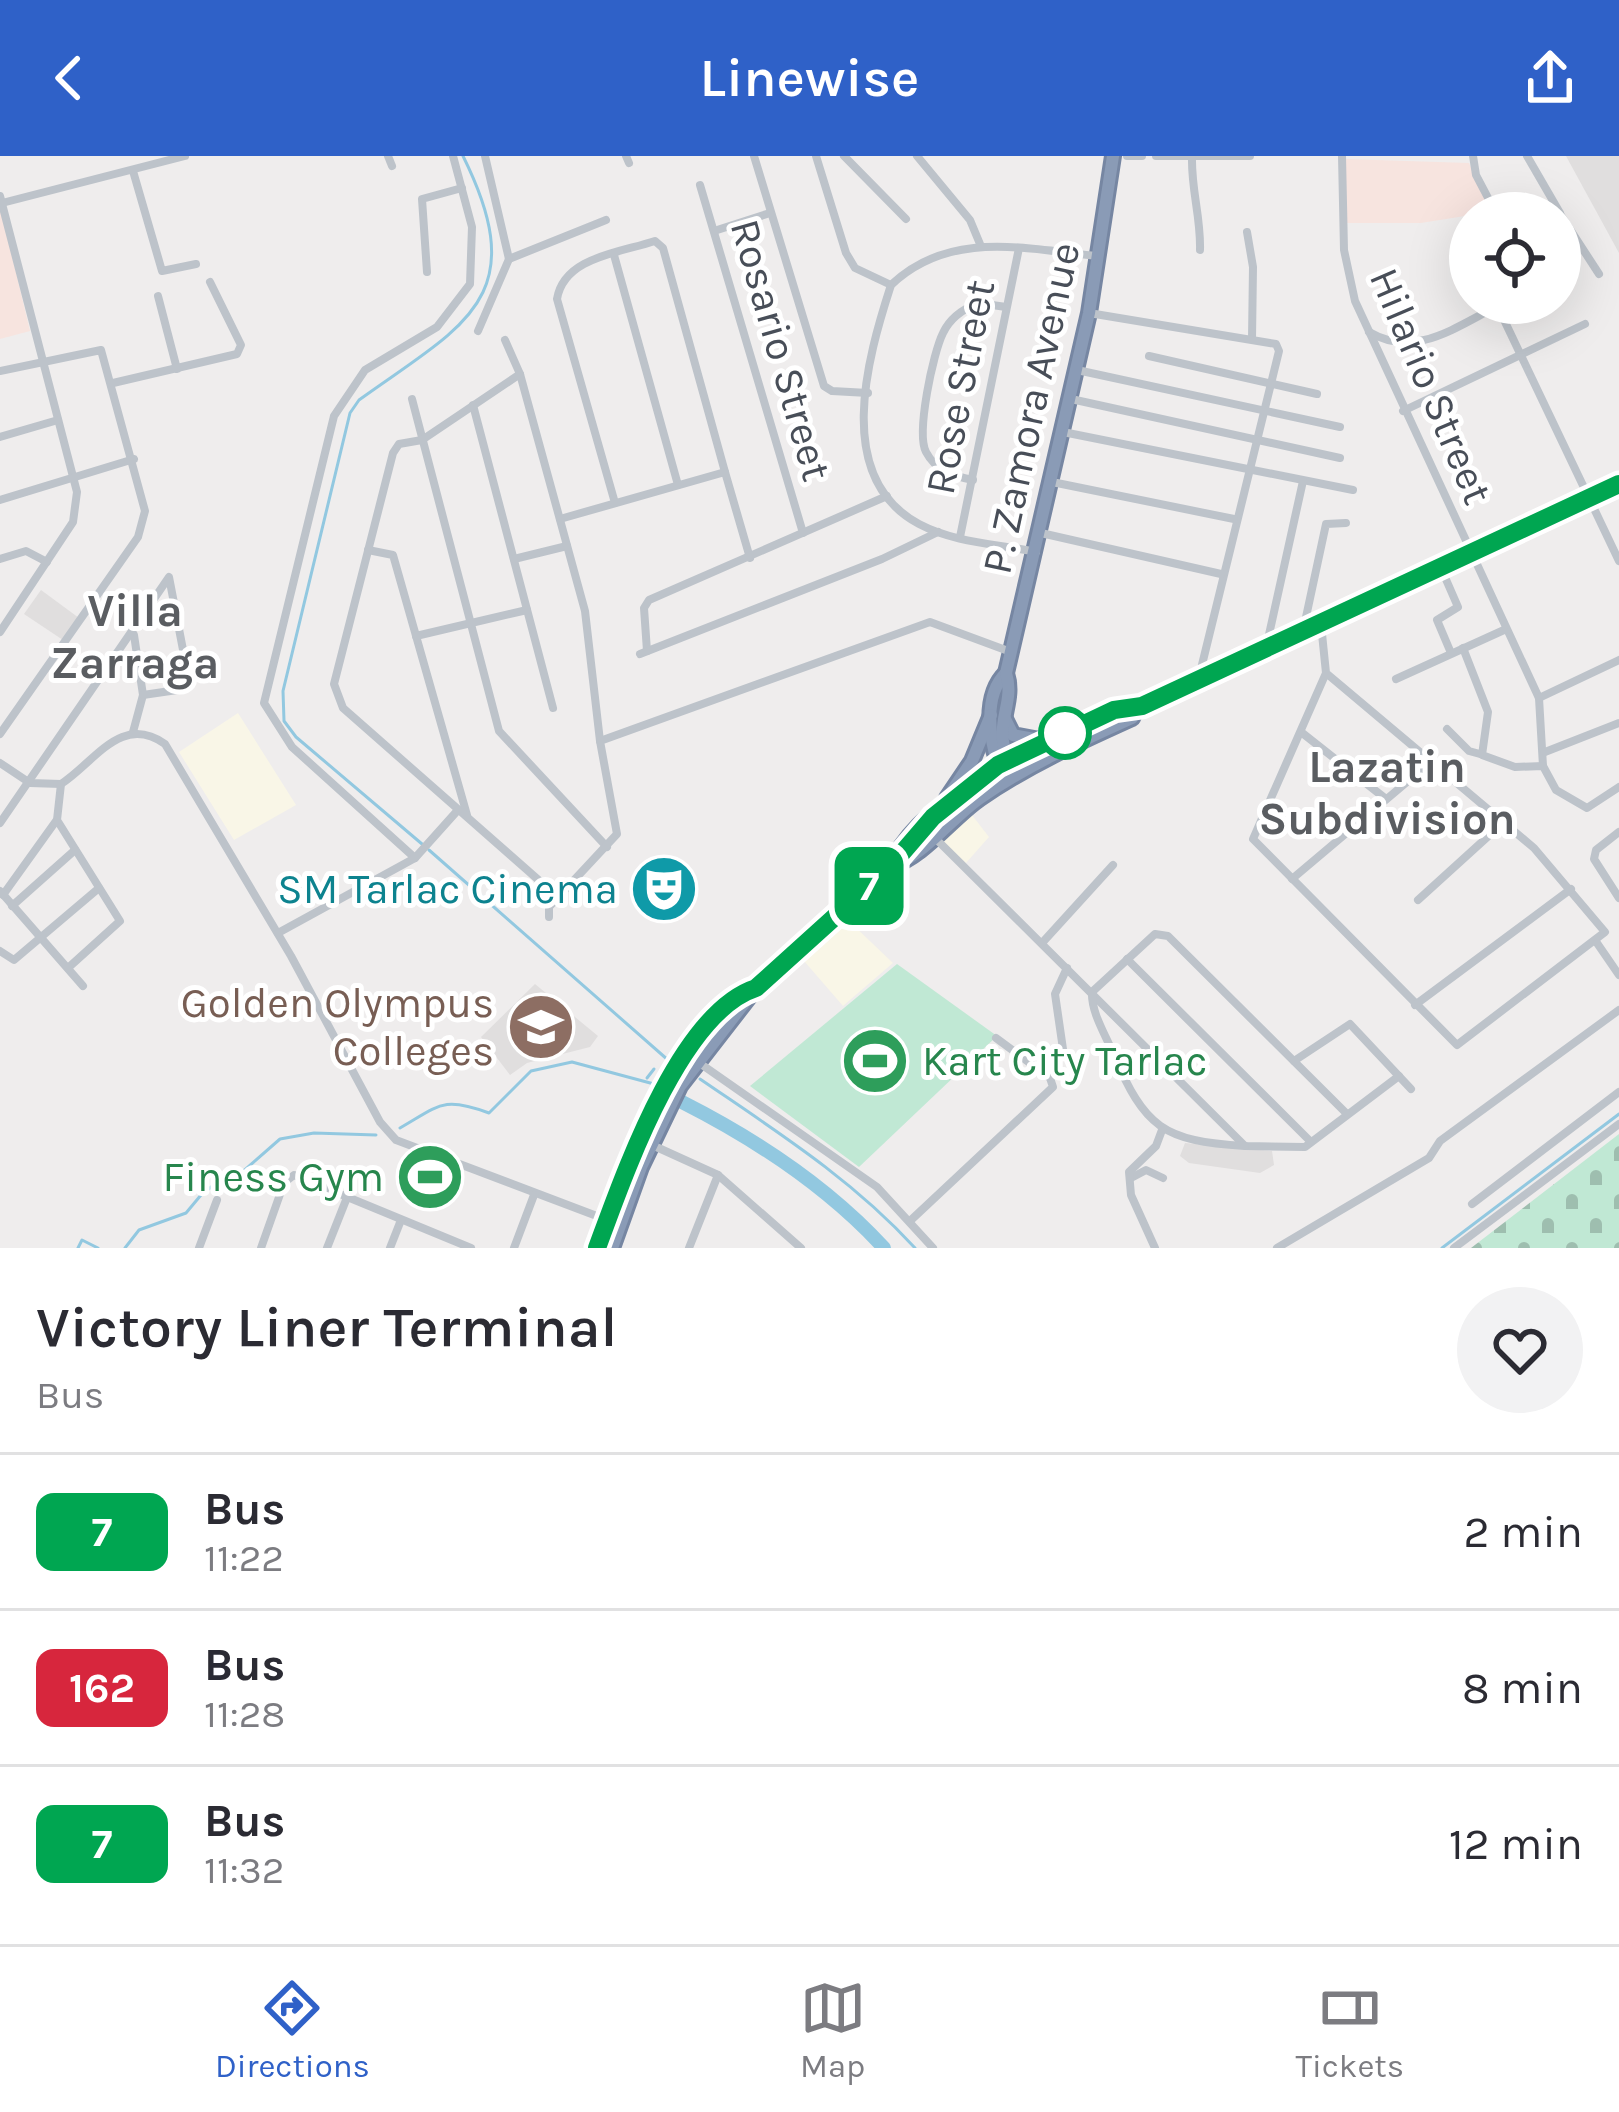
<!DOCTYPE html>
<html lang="en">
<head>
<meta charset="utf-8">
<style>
	:root { --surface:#fff; --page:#f2f2f3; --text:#2b2b33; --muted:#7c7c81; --line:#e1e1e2; --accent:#2f61c8 }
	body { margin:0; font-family:Karla,sans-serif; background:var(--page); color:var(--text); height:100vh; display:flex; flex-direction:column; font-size:45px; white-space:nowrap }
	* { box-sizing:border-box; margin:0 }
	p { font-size:39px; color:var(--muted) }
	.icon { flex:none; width:66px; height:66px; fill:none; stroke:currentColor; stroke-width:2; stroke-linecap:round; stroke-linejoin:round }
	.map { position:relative; height:1092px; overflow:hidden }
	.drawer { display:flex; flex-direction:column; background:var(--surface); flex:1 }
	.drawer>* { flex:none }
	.badge { padding:0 24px; border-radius:18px; font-size:42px; line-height:78px }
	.tools { position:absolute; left:1449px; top:36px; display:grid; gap:24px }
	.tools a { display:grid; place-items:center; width:132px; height:132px; border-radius:50%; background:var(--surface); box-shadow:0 12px 48px #0002; font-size:60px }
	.map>.badge { position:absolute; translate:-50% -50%; box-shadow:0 0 0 6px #fff }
	.round { display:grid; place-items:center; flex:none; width:126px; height:126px; border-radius:63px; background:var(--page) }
	.summary { display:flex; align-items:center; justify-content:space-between; height:204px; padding:0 36px }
	h1 { font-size:57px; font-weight:600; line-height:90px }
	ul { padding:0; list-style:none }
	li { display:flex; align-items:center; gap:36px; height:156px; padding:0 36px; border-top:3px solid var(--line) }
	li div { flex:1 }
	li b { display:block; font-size:45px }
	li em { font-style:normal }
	li .badge { min-width:132px; font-weight:700; text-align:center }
	header { display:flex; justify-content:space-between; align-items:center; height:156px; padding:0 36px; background:var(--accent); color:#fff; font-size:54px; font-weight:600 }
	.menu { display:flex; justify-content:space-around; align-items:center; height:168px; border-top:3px solid var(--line); background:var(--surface); font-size:33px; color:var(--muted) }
	.menu a { display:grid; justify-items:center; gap:6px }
	.menu .selected { color:var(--accent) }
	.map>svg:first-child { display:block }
</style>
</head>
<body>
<header><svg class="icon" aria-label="back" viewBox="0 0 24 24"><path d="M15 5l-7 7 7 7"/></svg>Linewise<svg class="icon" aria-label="share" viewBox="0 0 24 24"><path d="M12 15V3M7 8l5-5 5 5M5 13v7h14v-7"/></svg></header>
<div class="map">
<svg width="1619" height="1092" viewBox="0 0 1619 1092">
	<defs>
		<pattern id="cemetery-stones" width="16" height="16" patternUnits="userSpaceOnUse" patternTransform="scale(3)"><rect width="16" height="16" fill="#c0e8d4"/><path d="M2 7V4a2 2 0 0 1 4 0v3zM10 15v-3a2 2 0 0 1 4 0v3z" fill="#9ebeaf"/></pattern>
	</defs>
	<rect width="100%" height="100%" fill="#efeded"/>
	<g fill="#f9f6e7">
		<path d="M238,557L296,649L234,684L179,596Z"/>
		<path d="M972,659L989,681L966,707L940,684Z"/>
		<path d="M849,765L893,807L843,850L804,805Z"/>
	</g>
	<g fill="#e0dede">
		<path d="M1566,0H1619V97Z"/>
		<path d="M41,434L79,462L63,484L24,458Z"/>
		<path d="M535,828L598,880L590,891L527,907L510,919L481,881Z"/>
		<path d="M1185,987L1272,995L1274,1009L1260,1017L1189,1007L1180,1000Z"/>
	</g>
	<g fill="#f7e4df">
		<path d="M1345,3L1469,7L1490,56L1421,67H1346Z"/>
		<path d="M0,50L30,175L0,183Z"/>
	</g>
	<path fill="url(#cemetery-stones)" d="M1619,978V1092H1471Z"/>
	<path fill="#c0e8d4" d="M897,808L997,880L859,1011L750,930Z"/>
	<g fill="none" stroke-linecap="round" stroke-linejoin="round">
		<g stroke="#92c8e0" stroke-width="3">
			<path d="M422,688L296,581L284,565L283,535L350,257L359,244C463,169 534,143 463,0"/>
			<path d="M429,694L668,904"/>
			<path d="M647,922L654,913"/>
			<path d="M700,923C776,975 852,1023 915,1092"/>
			<path d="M400,972C440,949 443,940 489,957L531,915L572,906L654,928"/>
			<path d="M78,1092L82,1084L98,1092"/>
			<path d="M125,1092L139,1074L186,1057L201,1039L220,1024L239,1019L280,983L314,977L376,979"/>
			<path d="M1442,1092L1619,958"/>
		</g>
		<path stroke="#92c8e0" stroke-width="14" d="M682,946C757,984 827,1030 884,1092"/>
		<defs>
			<g id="highway">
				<path d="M1005,563L1013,579L1045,585"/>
				<path d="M1000,612C989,585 983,539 1006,517"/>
				<path d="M1016,618C986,572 1017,552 1006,517L1089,157L1113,0"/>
				<path d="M947,642L972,605L991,559"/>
				<path d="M890,711C921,637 1047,587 1115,554L1136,553"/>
				<path d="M597,1092C622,1021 679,858 756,832L890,711C924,700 951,662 980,642C1028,609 1079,586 1132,562L1136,553L1619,328"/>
				<path d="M612,1092L641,1011L680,930L756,832"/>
			</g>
		</defs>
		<use href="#highway" stroke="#7686a2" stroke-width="18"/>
		<g stroke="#bdc3ca" stroke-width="8">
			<path d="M388,0L392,10"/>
			<path d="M626,0L629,7"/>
			<path d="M754,0L824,230L832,235L868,237"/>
			<path d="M816,0L846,97L855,112L891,129"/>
			<path d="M844,0L906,63"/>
			<path d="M917,0L970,64L980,88"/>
			<path d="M1127,0H1142"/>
			<path d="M1156,0H1250"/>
			<path d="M1192,0C1191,34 1201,61 1200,94"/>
			<path d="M1342,0L1344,94L1355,145L1539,542L1543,610"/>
			<path d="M1473,0L1476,19L1496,57"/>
			<path d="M1527,0L1560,57"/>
			<path d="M133,15L162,115L196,108"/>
			<path d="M700,29L803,377"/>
			<path d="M0,40L77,336L73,366L0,476"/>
			<path d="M2,47L185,0"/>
			<path d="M1560,58L1599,118"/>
			<path d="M714,75L770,57"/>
			<path d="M1247,76L1253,111L1252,183"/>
			<path d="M1560,82L1571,77"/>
			<path d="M614,99L678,329"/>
			<path d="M509,103L606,64"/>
			<path d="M427,116L422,43L462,32"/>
			<path d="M158,140L177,213"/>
			<path d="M1496,147L1619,405"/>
			<path d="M1089,157L1276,188L1279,195L1198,525"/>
			<path d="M478,175L509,103L485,0"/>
			<path d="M1369,176C1417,204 1459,168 1504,147"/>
			<path d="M505,184L520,218"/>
			<path d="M1149,200L1317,238"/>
			<path d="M1077,214L1340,271"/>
			<path d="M0,215L101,194L145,355L138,381L0,578"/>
			<path d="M113,227L237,198L241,189L210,126"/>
			<path d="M412,243L499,575L607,691"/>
			<path d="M1071,243L1340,302"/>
			<path d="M473,249L553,552"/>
			<path d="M1403,255L1585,168"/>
			<path d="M1063,276L1353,334"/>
			<path d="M0,281L58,264"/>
			<path d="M973,324C953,320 936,315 926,296C916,277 933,197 943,177C950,162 963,153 978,147L1006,151"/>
			<path d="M1052,326L1234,363"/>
			<path d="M0,344L134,303"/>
			<path d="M615,347L557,143C564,101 619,97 655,85L663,92L725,316"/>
			<path d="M560,363L725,316L750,402"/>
			<path d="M1041,377L1221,418"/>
			<path d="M960,381L1019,92"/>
			<path d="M368,394L393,399L467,659"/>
			<path d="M1036,396C998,388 955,387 919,368C833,322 867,203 891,129C950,73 1025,93 1097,100"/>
			<path d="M0,403L26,395L47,406"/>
			<path d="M514,403L567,390"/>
			<path d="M1441,412L1458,451L1437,464L1451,497"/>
			<path d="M1321,468L1326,517L1534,692L1605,776L1457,889L1253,683L1326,517"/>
			<path d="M1303,475L1326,368L1346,367"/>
			<path d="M416,480L527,454"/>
			<path d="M1266,492L1303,325"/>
			<path d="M1463,492L1488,556L1482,599L1515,611L1543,610L1556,634L1587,652L1619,631"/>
			<path d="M647,495L644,452L649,444L887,340"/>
			<path d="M640,498L882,403L938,376"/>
			<path d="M1396,523L1504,474"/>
			<path d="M1539,542L1619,504"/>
			<path d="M1447,573L1469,595L1480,598"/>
			<path d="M133,576L143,539L134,479"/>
			<path d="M1301,576L1386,643"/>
			<path d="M1545,596L1619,567"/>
			<path d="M0,607L30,627L61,628C95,606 121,557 165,588L291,800L380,966L396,984L610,1065"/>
			<path d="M61,628L57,664L120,765L68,812"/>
			<path d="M0,667L169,421L189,525L184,533L143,539"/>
			<path d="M1619,676L1596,694L1594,703L1619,742"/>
			<path d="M934,681L1245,990L1305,991L1399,920"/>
			<path d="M415,702L292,591L264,547L334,260L365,214L437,171L470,128L472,71L453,0"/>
			<path d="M1292,723L1433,604"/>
			<path d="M0,735L83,830"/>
			<path d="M3,739L56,665"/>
			<path d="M559,742L343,552L334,528L393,297L399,288L422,284L520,218L585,455L600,585"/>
			<path d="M1418,744L1505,665"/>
			<path d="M12,750L75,694"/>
			<path d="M549,761V751L617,678L600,585L930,466L1011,496"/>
			<path d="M278,777L415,702L458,654"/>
			<path d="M1042,787L1113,709"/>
			<path d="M1597,787L1619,819"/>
			<path d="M0,795L14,804L99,732"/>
			<path d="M1127,803L1310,985"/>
			<path d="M1415,849L1571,733"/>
			<path d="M1064,900L1055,838L1067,812"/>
			<path d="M1294,905L1350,868L1411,933"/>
			<path d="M698,906L877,1031L933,1092"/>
			<path d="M652,989L718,1019L801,1092"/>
			<path d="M1245,990C1163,985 1145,972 1113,897C1105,878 1091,856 1092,836L1155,778L1168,780L1347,958"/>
			<path d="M1131,1022L1146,1014L1163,1022"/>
			<path d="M1472,1048L1619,936"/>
			<path d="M910,1065L1053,931L1050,922L996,882"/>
			<path d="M199,1092L217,1044"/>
			<path d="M261,1092L284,1027L294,1019L471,1092"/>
			<path d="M327,1092L346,1044"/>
			<path d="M390,1092L401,1064"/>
			<path d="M514,1092L534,1039"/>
			<path d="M689,1092L718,1019"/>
			<path d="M1155,1092L1131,1039L1129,1016L1156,990L1162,974"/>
			<path d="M1277,1092L1429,1002L1440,985L1619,854"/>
			<path d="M1454,1092L1619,968"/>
		</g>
		<use href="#highway" stroke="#8a9bb6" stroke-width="12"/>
	</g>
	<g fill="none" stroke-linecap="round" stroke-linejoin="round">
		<defs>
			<path id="line" d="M597,1092C623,1022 679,857 756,832L890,711L933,661L998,609L1114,554L1142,550L1619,328"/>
		</defs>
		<use href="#line" stroke="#fff" stroke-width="27"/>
		<use href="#line" stroke="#00a651" stroke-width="18"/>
	</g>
	<defs>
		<symbol id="theatre-disc" viewBox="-11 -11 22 22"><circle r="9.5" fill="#0f9aa8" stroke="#fff"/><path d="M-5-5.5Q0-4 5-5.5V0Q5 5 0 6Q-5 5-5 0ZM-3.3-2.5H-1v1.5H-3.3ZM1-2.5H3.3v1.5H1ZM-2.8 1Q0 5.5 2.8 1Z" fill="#fff"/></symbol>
		<symbol id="university-disc" viewBox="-11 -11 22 22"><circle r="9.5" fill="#8d6e63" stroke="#fff"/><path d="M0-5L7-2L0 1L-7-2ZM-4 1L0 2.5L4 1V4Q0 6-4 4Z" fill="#fff"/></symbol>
		<symbol id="stadium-disc" viewBox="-11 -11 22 22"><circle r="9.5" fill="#2e9e5b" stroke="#fff"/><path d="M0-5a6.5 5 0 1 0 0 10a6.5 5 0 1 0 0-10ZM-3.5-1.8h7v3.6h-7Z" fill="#fff"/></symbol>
	</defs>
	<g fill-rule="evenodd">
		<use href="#theatre-disc" x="626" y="695" width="76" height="76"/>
		<use href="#university-disc" x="503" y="833" width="76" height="76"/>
		<use href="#stadium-disc" x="837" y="867" width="76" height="76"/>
		<use href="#stadium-disc" x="392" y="983" width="76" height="76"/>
	</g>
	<circle fill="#fff" stroke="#00a651" stroke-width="6" cx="1065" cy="577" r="24"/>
	<g text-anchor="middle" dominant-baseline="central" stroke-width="10" stroke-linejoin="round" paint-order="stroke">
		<g font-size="42" fill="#484e58" stroke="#fff">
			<text transform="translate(781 194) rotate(74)">Rosario Street</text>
			<text transform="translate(1431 230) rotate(67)">Hilario Street</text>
			<text transform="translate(960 231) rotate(-79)">Rose Street</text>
			<text transform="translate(1031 252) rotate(-78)">P. Zamora Avenue</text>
		</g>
		<g font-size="42" fill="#0d838f" stroke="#fff" text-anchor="end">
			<text x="618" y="733">SM Tarlac Cinema</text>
		</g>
		<g font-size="42" fill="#785e54" stroke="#fff" text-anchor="end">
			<text x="494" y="847">Golden Olympus<tspan x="494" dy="48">Colleges</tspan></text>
		</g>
		<g font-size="42" fill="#27864d" stroke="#fff" text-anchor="start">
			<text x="922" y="905">Kart City Tarlac</text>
			<text x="384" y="1021" text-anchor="end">Finess Gym</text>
		</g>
		<g font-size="45" font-weight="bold" fill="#5a5d61" stroke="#fff">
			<text x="135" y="455">Villa<tspan x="135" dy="52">Zarraga</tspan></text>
			<text x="1387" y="611">Lazatin<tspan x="1387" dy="52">Subdivision</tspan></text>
		</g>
	</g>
</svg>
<div class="tools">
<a><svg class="icon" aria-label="locate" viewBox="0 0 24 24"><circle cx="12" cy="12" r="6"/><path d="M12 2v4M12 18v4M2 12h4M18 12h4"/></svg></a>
</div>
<b class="badge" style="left:869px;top:730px;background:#00a651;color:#fff">7</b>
</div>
<section class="drawer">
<div class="summary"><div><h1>Victory Liner Terminal</h1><p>Bus</p></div><a class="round"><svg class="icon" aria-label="heart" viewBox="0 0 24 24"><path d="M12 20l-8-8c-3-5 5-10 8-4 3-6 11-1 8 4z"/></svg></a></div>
<ul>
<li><span class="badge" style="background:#00a651;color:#fff">7</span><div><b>Bus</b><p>11:22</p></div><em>2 min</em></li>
<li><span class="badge" style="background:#d7263d;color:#fff">162</span><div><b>Bus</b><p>11:28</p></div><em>8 min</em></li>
<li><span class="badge" style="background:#00a651;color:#fff">7</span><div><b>Bus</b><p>11:32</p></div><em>12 min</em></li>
</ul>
</section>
<nav class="menu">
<a class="selected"><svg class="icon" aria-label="directions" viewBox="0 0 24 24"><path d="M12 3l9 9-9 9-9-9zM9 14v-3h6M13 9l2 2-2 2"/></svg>Directions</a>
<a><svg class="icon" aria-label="map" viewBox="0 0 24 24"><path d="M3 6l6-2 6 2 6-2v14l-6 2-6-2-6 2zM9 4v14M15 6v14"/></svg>Map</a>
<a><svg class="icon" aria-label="tickets" viewBox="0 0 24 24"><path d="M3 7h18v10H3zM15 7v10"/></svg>Tickets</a>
</nav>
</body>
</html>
